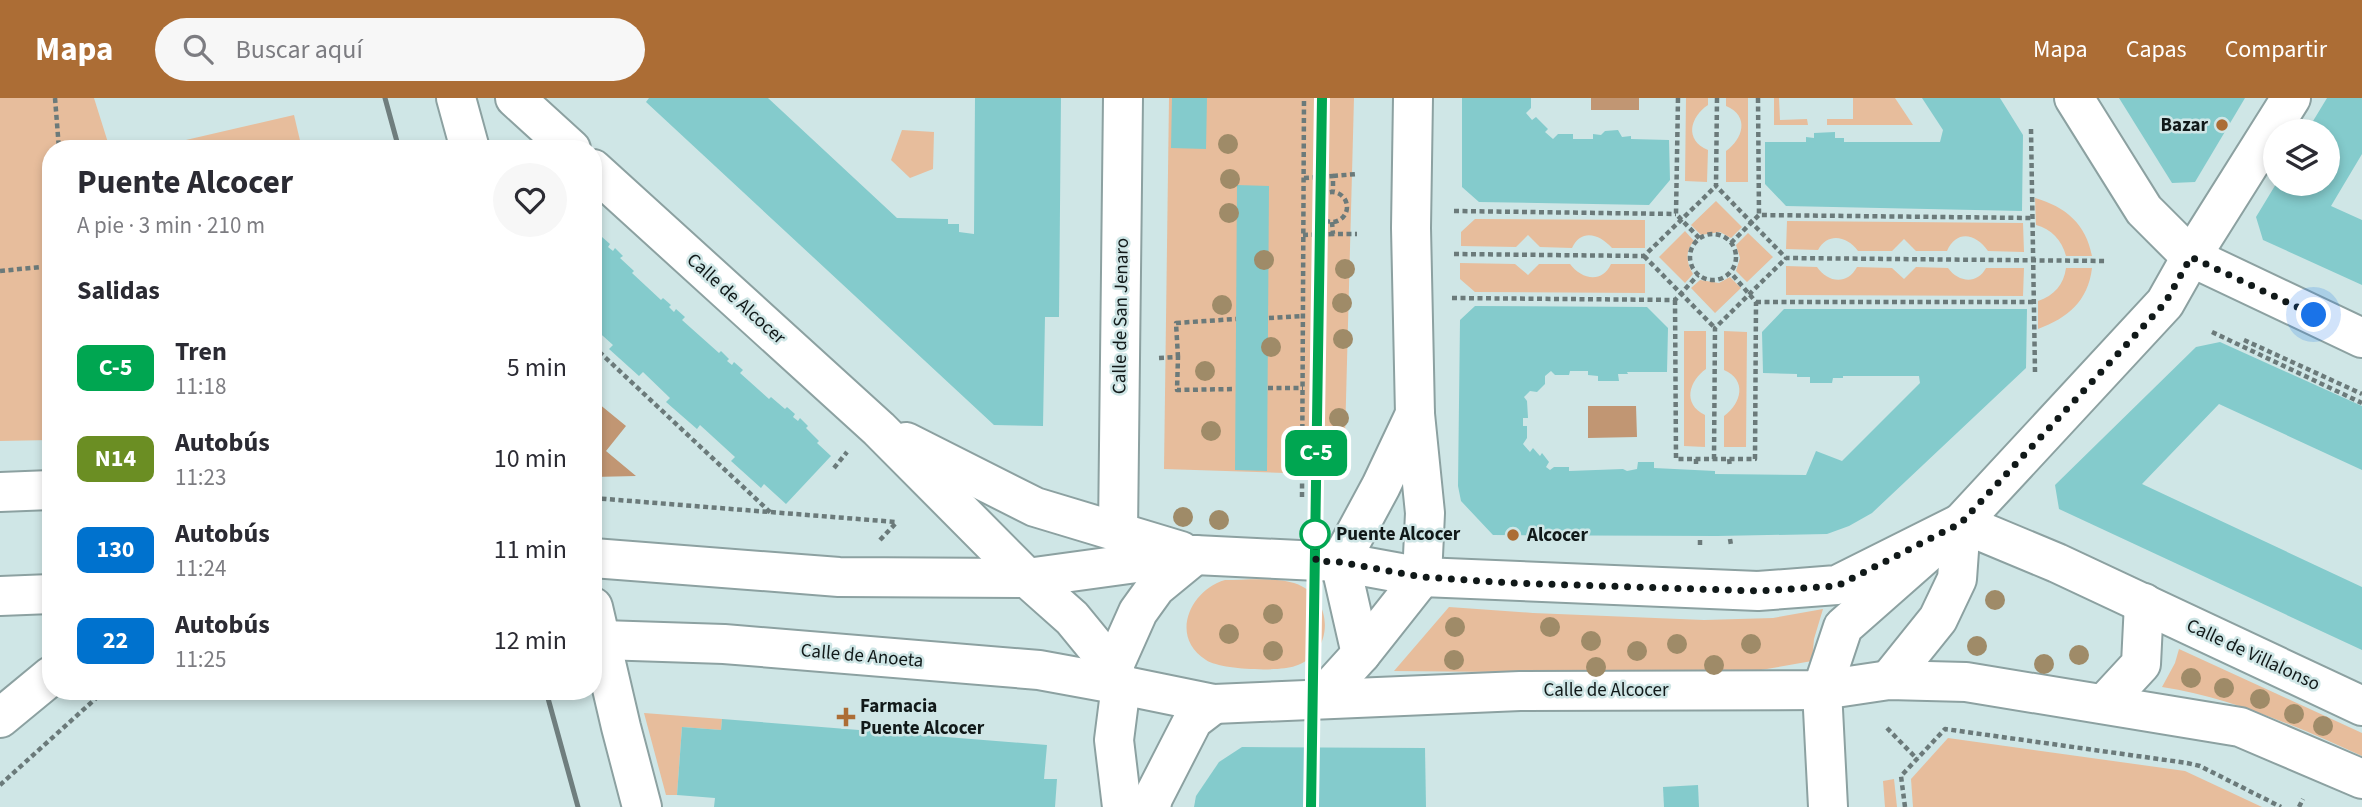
<!DOCTYPE html>
<html lang="es">
<head>
<meta charset="utf-8">
<style>
	:root { --surface:#fff; --page:#f7f7f7; --text:#2b2b33; --muted:#7c7c81; --accent:#ac6d35 }
	body { margin:0; font-family:"Source Sans 3",sans-serif; background:var(--page); color:var(--text); height:100vh; display:flex; flex-direction:column; font-size:26px; white-space:nowrap }
	* { box-sizing:border-box; margin:0 }
	p { font-size:23px; color:var(--muted) }
	.icon { flex:none; width:38px; height:38px; fill:none; stroke:currentColor; stroke-width:2; stroke-linecap:round; stroke-linejoin:round }
	.map { position:relative; flex:1; overflow:hidden }
	.details { position:absolute; left:42px; top:42px; width:560px; height:560px; display:flex; flex-direction:column; background:var(--surface); border-radius:28px; box-shadow:0 4px 10px #0003 }
	.details>* { flex:none }
	.badge { padding:0 14px; border-radius:10px; font-size:24px; line-height:46px }
	.buttons { position:absolute; left:2263px; top:21px; display:grid; gap:14px }
	.buttons a { display:grid; place-items:center; width:77px; height:77px; border-radius:50%; background:var(--surface); box-shadow:0 4px 10px #0003; font-size:35px }
	.you { position:absolute; width:35px; height:35px; margin:-18px; border:5px solid #fff; border-radius:50%; background:#1a73e8; box-shadow:0 0 0 10px #1a73e833 }
	.map>.badge { position:absolute; translate:-50% -50%; box-shadow:0 0 0 4px #fff }
	h2 { padding:0 35px; font-size:26px; line-height:63px }
	.round { display:grid; place-items:center; flex:none; width:74px; height:74px; border-radius:37px; background:var(--page) }
	.summary { display:flex; align-items:center; justify-content:space-between; height:119px; padding:0 35px }
	h1 { font-size:33px; font-weight:700; line-height:52px }
	ul { padding:0; list-style:none }
	li { display:flex; align-items:center; gap:21px; height:91px; padding:0 35px }
	li div { flex:1 }
	li b { display:block; font-size:26px }
	li em { font-style:normal }
	li .badge { min-width:77px; font-weight:700; text-align:center }
	header { display:flex; align-items:center; gap:42px; box-sizing:border-box; height:98px; padding:0 35px; background:var(--accent); color:#fff }
	header strong { font-size:33px }
	nav { display:flex; gap:38px; margin-inline-start:auto; font-size:24px }
	.search { width:490px; height:63px; background:var(--page); display:flex; align-items:center; gap:18px; box-sizing:border-box; padding:0 24px; border-radius:38px; color:var(--muted); font-size:26px }
	.map>svg:first-child { display:block }
</style>
</head>
<body>
<header>
<strong>Mapa</strong>
<div class="search"><svg class="icon" aria-label="search" viewBox="0 0 24 24"><circle cx="10" cy="10" r="6"/><path d="M15 15l6 6"/></svg>Buscar aquí</div>
<nav><a>Mapa</a><a>Capas</a><a>Compartir</a></nav>
</header>
<div class="map">
<svg width="2362" height="709" viewBox="0 0 2362 709">
	<rect width="100%" height="100%" fill="#cfe6e6"/>
	<g fill="#e7bd9c">
		<path d="M0,0H94L110,51H51V342L0,343Z"/>
		<path d="M1169,0H1354L1344,377L1164,371Z"/>
		<path d="M1686,0H1708V7C1690,19 1684,42 1708,52L1707,84L1685,83Z"/>
		<path d="M1726,0H1748V84H1726V53C1743,41 1750,18 1726,8Z"/>
		<path d="M1774,0H1779L1780,22L1807,21L1808,27H1774Z"/>
		<path d="M1853,0H1895L1913,27H1827V21H1853Z"/>
		<path d="M294,17L302,51H147Z"/>
		<path d="M902,32L934,34L933,71L910,80L891,62Z"/>
		<path d="M2035,100C2066,109 2086,126 2092,158H2066C2062,142 2051,131 2036,127Z"/>
		<path d="M1716,103L1742,129L1731,140L1720,134L1701,137L1691,127Z"/>
		<path d="M1475,121L1645,122V150H1612C1600,136 1581,130 1572,150L1540,149L1528,137L1516,149L1461,148V134Z"/>
		<path d="M1787,123L2023,125L2024,154L1988,153C1976,136 1957,131 1947,153H1916L1904,141L1892,153H1858C1847,138 1828,134 1818,152L1786,151Z"/>
		<path d="M1685,133L1694,143C1685,152 1686,165 1693,176L1685,185L1659,159Z"/>
		<path d="M1748,135L1773,159L1747,184L1736,173L1740,160L1736,147Z"/>
		<path d="M1460,165L1515,166L1528,177L1539,166H1570C1581,181 1602,186 1611,166H1645V195L1475,194L1460,181Z"/>
		<path d="M1786,168L1817,169C1827,184 1847,188 1857,169L1892,170L1904,181L1916,169L1948,170C1958,184 1977,187 1986,170H2024L2023,198L1786,197Z"/>
		<path d="M2066,170H2092C2088,203 2068,220 2038,231V203C2054,198 2064,186 2066,170Z"/>
		<path d="M1730,179L1741,190L1715,215L1691,190L1700,182L1719,185Z"/>
		<path d="M1684,233H1706V271C1689,283 1682,306 1705,317V349L1684,348Z"/>
		<path d="M1724,233L1747,234L1746,349H1724V318C1742,305 1747,282 1724,272Z"/>
		<path d="M1225,482C1245,482 1276,479 1294,485C1335,498 1335,556 1295,568C1278,574 1221,572 1206,562C1169,539 1190,492 1225,482Z"/>
		<path d="M1449,509L1533,515L1704,522L1773,520L1823,511L1814,541L1812,563L1761,572L1703,576L1394,573Z"/>
		<path d="M2179,551L2362,635V658C2298,629 2232,600 2162,589L2175,565Z"/>
		<path d="M644,615L722,621L721,632L682,629L677,697H666Z"/>
		<path d="M1948,640L2185,673L2262,709H1913L1911,681Z"/>
		<path d="M1894,681L1897,709H1885L1883,683Z"/>
	</g>
	<g fill="#c19673">
		<rect x="1591" y="0" width="48" height="12"/>
		<path d="M593,301L626,328L606,353L636,378L593,379Z"/>
		<path d="M1588,308H1636L1637,339L1588,340Z"/>
	</g>
	<g fill="#84cbcc">
		<path d="M649,0H768L897,120L948,121V126H959V134L974,136L975,0H1061L1059,219H1045L1043,328L994,327L646,4Z"/>
		<path d="M1172,0H1207L1206,51L1171,50Z"/>
		<path d="M1462,0H1531V10L1526,15L1532,22L1536,19L1548,31L1545,34L1553,41L1558,36H1573V41H1593V36L1601,37L1605,33L1618,32L1622,39L1631,38V41L1669,42L1670,82L1649,107L1479,104L1462,89Z"/>
		<path d="M1922,0H2000L2023,37L2022,113L1786,108L1765,86V44H1806V39L1814,40V35L1835,34V40H1844V44H1940L1943,32Z"/>
		<path d="M2119,0H2245L2195,84L2172,85Z"/>
		<path d="M2327,0H2362V56L2331,108L2362,122V187L2263,142L2256,119L2276,86H2328V33H2307Z"/>
		<path d="M1237,87L1269,88L1267,373L1235,372Z"/>
		<path d="M593,136L600,142L602,139L610,146L608,149L613,153L615,150L623,158L620,160L634,173L632,175L661,202L663,200L671,207L669,209L674,214L676,211L685,219L682,222L719,255L721,253L729,261L727,263L732,267L734,264L743,272L740,275L769,301L771,299L785,311L787,309L795,316L793,319L798,323L800,320L808,328L806,330L819,343L817,345L831,358L786,406L764,386L761,390L731,363L735,359L700,327L697,331L666,304L670,300L643,274L639,278L609,251L613,247L593,229Z"/>
		<path d="M1475,208L1647,209L1668,230L1667,274H1627L1628,276H1618L1619,283H1598V278L1588,277V273H1570L1569,277H1555L1551,273L1545,278V286L1537,294L1530,293L1524,299L1527,303L1528,320H1523V328H1527V340L1523,346L1530,354L1533,350L1540,358L1542,355L1549,364L1546,369L1550,372L1554,369H1569V373L1623,371L1627,373L1637,371L1638,364H1654V370L1715,373V376L1806,377L1816,353L1842,363L1920,285L1919,278H1843V280H1833L1832,285H1810V279H1797V276L1763,275L1762,234L1784,211H2027L2026,270L1872,415L1849,428L1827,436L1717,438L1493,437L1461,403L1458,388L1460,222Z"/>
		<path d="M2220,244L2362,308V372L2219,306L2142,386L2362,489V552L2059,411L2055,387L2196,249Z"/>
		<path d="M722,621L1047,647L1044,681H1057L1055,709H714L715,700L677,697L682,629L721,632Z"/>
		<path d="M1242,649L1425,650L1426,709H1194L1196,698L1219,664Z"/>
		<path d="M1698,687L1699,709H1664L1663,689Z"/>
	</g>
	<g fill="none" stroke-linecap="round" stroke-linejoin="round">
		<defs>
			<g id="street">
				<path d="M456,0L470,51"/>
				<path d="M2074,0L2144,112L2191,159L2362,240"/>
				<path d="M0,394L51,392"/>
				<path d="M1118,435L1123,0"/>
				<path d="M593,460L839,479L1027,480"/>
				<path d="M0,498L51,496"/>
				<path d="M593,509L621,629L642,709"/>
				<path d="M602,542L724,546L1039,572L1121,587"/>
				<path d="M1889,582L1938,521L1957,481L1961,425"/>
				<path d="M1822,592L1843,529L1961,425L2165,205L2191,159L2291,0"/>
				<path d="M0,620L51,578"/>
			</g>
			<g id="secondary">
				<path d="M515,0L571,51"/>
				<path d="M1413,0L1411,130L1415,316L1425,415L1422,479"/>
				<path d="M593,71L879,331L1027,480L1072,520L1113,570L1121,587"/>
				<path d="M906,344L1035,409L1181,453"/>
				<path d="M1340,464L1381,388L1415,316"/>
				<path d="M1340,464L1361,556"/>
				<path d="M1027,480L1195,457L1340,464L1422,479L1758,493L1837,487L1961,425L2057,465L2362,608"/>
				<path d="M1113,570L1138,514L1156,489L1195,457"/>
				<path d="M1121,587L1214,606L1520,593L1822,592L1889,582L1966,584L2240,629L2362,681"/>
				<path d="M1121,587L1114,642L1122,709"/>
				<path d="M1822,592L1828,709"/>
				<path d="M1322,599L1361,556L1422,479"/>
				<path d="M2104,606L2141,566L2144,505"/>
				<path d="M1151,709L1153,700L1193,622L1214,606"/>
			</g>
		</defs>
		<use href="#street" stroke="#8ca1a1" stroke-width="42"/>
		<use href="#secondary" stroke="#8ca1a1" stroke-width="42"/>
		<g stroke="#6b7a7a" stroke-width="4.5" stroke-dasharray="5 3.5" stroke-linecap="butt">
			<path d="M55,0L59,51"/>
			<path d="M1678,0L1676,116L1700,141"/>
			<path d="M1717,0L1716,88L1786,160L2106,163"/>
			<path d="M1758,0L1759,117"/>
			<path d="M2031,31L2035,274"/>
			<path d="M1333,78L1357,76"/>
			<path d="M1304,80L1333,78V92"/>
			<circle cx="1332" cy="109" r="15"/>
			<path d="M1454,113L1676,116"/>
			<path d="M1332,124L1333,136H1357"/>
			<circle cx="1713" cy="159" r="23"/>
			<path d="M1303,137L1333,136"/>
			<path d="M1731,145L1759,117L2032,120"/>
			<path d="M1454,156L1644,158L1716,88"/>
			<path d="M1644,158L1715,230"/>
			<path d="M0,173L51,168"/>
			<path d="M1452,200L1675,202L1698,177"/>
			<path d="M1675,202L1676,361H1755L1756,204L1731,175"/>
			<path d="M1756,204H2034"/>
			<path d="M1269,220L1303,218"/>
			<path d="M2212,234L2362,305"/>
			<path d="M2244,242L2362,296"/>
			<path d="M593,248L771,415"/>
			<path d="M1178,259L1176,225L1236,221"/>
			<path d="M1159,260L1178,259L1177,292L1235,291"/>
			<path d="M1268,290H1303"/>
			<path d="M1696,361V369"/>
			<path d="M1714,361L1715,230L1786,160"/>
			<path d="M1729,361L1730,369"/>
			<path d="M834,370L847,354"/>
			<path d="M1302,399L1304,0"/>
			<path d="M593,400L896,424"/>
			<path d="M1730,441L1731,447"/>
			<path d="M880,442L896,425"/>
			<path d="M1700,442V448"/>
			<path d="M1887,630L1917,661"/>
			<path d="M0,687L104,593"/>
			<path d="M1905,709L1901,678L1945,631L2187,665L2200,668L2281,709"/>
			<path d="M2299,709L2303,701"/>
		</g>
		<use href="#street" stroke="#fff" stroke-width="38"/>
		<use href="#secondary" stroke="#fff" stroke-width="38"/>
		<g stroke="#6f7e7e" stroke-width="5">
			<path d="M385,0L399,51"/>
			<path d="M546,593L578,709"/>
		</g>
	</g>
	<g fill="#9f8b68">
		<circle cx="1228" cy="46" r="10"/>
		<circle cx="1230" cy="81" r="10"/>
		<circle cx="1229" cy="115" r="10"/>
		<circle cx="1264" cy="162" r="10"/>
		<circle cx="1345" cy="171" r="10"/>
		<circle cx="1342" cy="205" r="10"/>
		<circle cx="1222" cy="207" r="10"/>
		<circle cx="1343" cy="241" r="10"/>
		<circle cx="1271" cy="249" r="10"/>
		<circle cx="1205" cy="273" r="10"/>
		<circle cx="1339" cy="320" r="10"/>
		<circle cx="1211" cy="333" r="10"/>
		<circle cx="1339" cy="364" r="10"/>
		<circle cx="1183" cy="419" r="10"/>
		<circle cx="1219" cy="422" r="10"/>
		<circle cx="1995" cy="502" r="10"/>
		<circle cx="1273" cy="516" r="10"/>
		<circle cx="1455" cy="529" r="10"/>
		<circle cx="1550" cy="529" r="10"/>
		<circle cx="1229" cy="536" r="10"/>
		<circle cx="1591" cy="543" r="10"/>
		<circle cx="1677" cy="546" r="10"/>
		<circle cx="1751" cy="546" r="10"/>
		<circle cx="1977" cy="548" r="10"/>
		<circle cx="1273" cy="553" r="10"/>
		<circle cx="1637" cy="553" r="10"/>
		<circle cx="2079" cy="557" r="10"/>
		<circle cx="1454" cy="562" r="10"/>
		<circle cx="2044" cy="566" r="10"/>
		<circle cx="1714" cy="567" r="10"/>
		<circle cx="1596" cy="569" r="10"/>
		<circle cx="2191" cy="580" r="10"/>
		<circle cx="2224" cy="590" r="10"/>
		<circle cx="2260" cy="601" r="10"/>
		<circle cx="2294" cy="616" r="10"/>
		<circle cx="2323" cy="628" r="10"/>
	</g>
	<g fill="none" stroke-linecap="round" stroke-linejoin="round">
		<defs>
			<path id="line" d="M1311,709L1322,0"/>
		</defs>
		<use href="#line" stroke="#fff" stroke-width="16"/>
		<use href="#line" stroke="#00a651" stroke-width="10"/>
		<path stroke="#111919" stroke-width="7" stroke-dasharray="0 12.6" d="M1315,436L1316,463L1340,464L1422,479L1512,485L1758,493L1837,488L1961,425L2165,205L2191,159L2314,217"/>
	</g>
	<g fill="#ac6d35" stroke="#cfe6e6" stroke-width="2.5">
		<circle cx="2222" cy="27" r="7"/>
		<circle cx="1513" cy="437" r="7"/>
		<path d="M842.5 608.5h7v7h7v7h-7v7h-7v-7h-7v-7h7z"/>
	</g>
	<circle fill="#fff" stroke="#00a651" stroke-width="3.5" cx="1315" cy="436" r="14"/>
	<g text-anchor="middle" dominant-baseline="central" stroke-width="5" stroke-linejoin="round" paint-order="stroke">
		<g font-size="19" font-weight="bold" fill="#111919" stroke="#cfe6e6" text-anchor="start">
			<text x="2208" y="27" text-anchor="end">Bazar</text>
			<text x="1527" y="437">Alcocer</text>
			<text x="860" y="608">Farmacia<tspan x="860" dy="22">Puente Alcocer</tspan></text>
		</g>
		<g font-size="19" fill="#111919" stroke="#cfe6e6">
			<text transform="translate(736 201) rotate(42)">Calle de Alcocer</text>
			<text transform="translate(1121 218) rotate(-89)">Calle de San Jenaro</text>
			<text transform="translate(2253 557) rotate(25)">Calle de Villalonso</text>
			<text transform="translate(862 558) rotate(5)">Calle de Anoeta</text>
			<text x="1606" y="592">Calle de Alcocer</text>
		</g>
		<g font-size="19" font-weight="bold" fill="#111919" stroke="#cfe6e6" text-anchor="start">
			<text x="1336" y="436">Puente Alcocer</text>
		</g>
	</g>
</svg>
<div class="buttons">
<a><svg class="icon" aria-label="layers" viewBox="0 0 24 24"><path d="M12 4l9 5-9 5-9-5zM3 14l9 5 9-5"/></svg></a>
</div>
<div class="you" style="left:2314px;top:217px"></div>
<b class="badge" style="left:1316px;top:355px;background:#00a651;color:#fff">C-5</b>
<section class="details">
<div class="summary"><div><h1>Puente Alcocer</h1><p>A pie · 3 min · 210 m</p></div><a class="round"><svg class="icon" aria-label="heart" viewBox="0 0 24 24"><path d="M12 20l-8-8c-3-5 5-10 8-4 3-6 11-1 8 4z"/></svg></a></div>
<h2>Salidas</h2>
<ul>
<li><span class="badge" style="background:#00a651;color:#fff">C-5</span><div><b>Tren</b><p>11:18</p></div><em>5 min</em></li>
<li><span class="badge" style="background:#6b8e23;color:#fff">N14</span><div><b>Autobús</b><p>11:23</p></div><em>10 min</em></li>
<li><span class="badge" style="background:#0072ce;color:#fff">130</span><div><b>Autobús</b><p>11:24</p></div><em>11 min</em></li>
<li><span class="badge" style="background:#0072ce;color:#fff">22</span><div><b>Autobús</b><p>11:25</p></div><em>12 min</em></li>
</ul>
</section>
</div>
</body>
</html>
